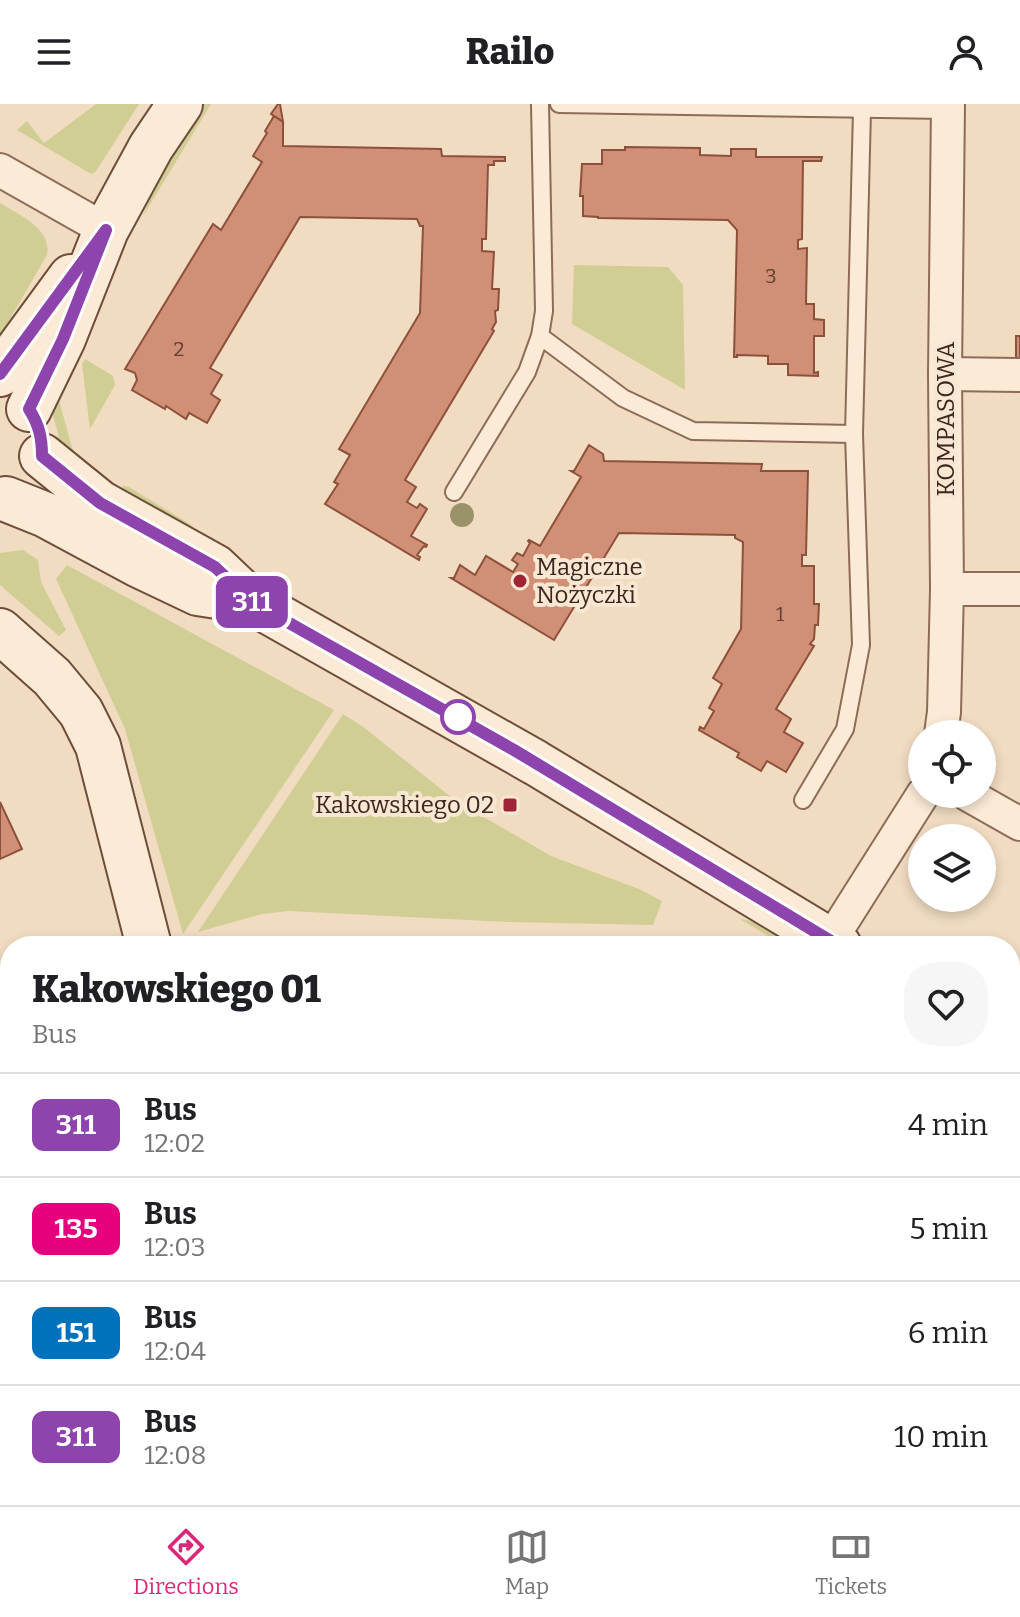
<!DOCTYPE html>
<html lang="en">
<head>
<meta charset="utf-8">
<style>
	:root { --surface:#fff; --page:#f6f6f6; --text:#202124; --muted:#757577; --line:#e0e0e0; --accent:#db2777 }
	body { margin:0; font-family:Bitter,serif; background:var(--page); color:var(--text); height:100vh; display:flex; flex-direction:column; font-size:30px; white-space:nowrap }
	* { box-sizing:border-box; margin:0 }
	p { font-size:26px; color:var(--muted) }
	.icon { flex:none; width:44px; height:44px; fill:none; stroke:currentColor; stroke-width:2; stroke-linecap:round; stroke-linejoin:round }
	.map { position:relative; flex:1; overflow:hidden }
	.panel { position:absolute; left:0px; top:832px; width:1020px; height:570px; display:flex; flex-direction:column; background:var(--surface); border-radius:32px 32px 0 0; box-shadow:0 4px 12px #0003 }
	.panel>* { flex:none }
	.badge { padding:0 16px; border-radius:12px; font-size:28px; line-height:52px }
	.controls { position:absolute; left:908px; top:616px; display:grid; gap:16px }
	.controls a { display:grid; place-items:center; width:88px; height:88px; border-radius:50%; background:var(--surface); box-shadow:0 4px 12px #0003; font-size:40px }
	.map>.badge { position:absolute; translate:-50% -50%; box-shadow:0 0 0 4px #fff }
	.round { display:grid; place-items:center; flex:none; width:84px; height:84px; border-radius:32px; background:var(--page) }
	.summary { display:flex; align-items:center; justify-content:space-between; height:136px; padding:0 32px }
	h1 { font-size:38px; font-weight:800; line-height:60px }
	ul { padding:0; list-style:none }
	li { display:flex; align-items:center; gap:24px; height:104px; padding:0 32px; border-top:2px solid var(--line) }
	li div { flex:1 }
	li b { display:block; font-size:30px }
	li em { font-style:normal }
	li .badge { min-width:88px; font-weight:700; text-align:center }
	header { display:flex; justify-content:space-between; align-items:center; height:104px; padding:0 32px; background:var(--surface); font-size:36px; font-weight:800 }
	.tabs { display:flex; justify-content:space-around; align-items:center; height:112px; border-top:2px solid var(--line); background:var(--surface); font-size:22px; color:var(--muted) }
	.tabs a { display:grid; justify-items:center; gap:4px }
	.tabs .selected { color:var(--accent) }
	.map>svg:first-child { display:block }
</style>
</head>
<body>
<header><svg class="icon" aria-label="menu" viewBox="0 0 24 24"><path d="M4 6h16M4 12h16M4 18h16"/></svg>Railo<svg class="icon" aria-label="person" viewBox="0 0 24 24"><circle cx="12" cy="8" r="4"/><path d="M4 21q1-7 8-7t8 7"/></svg></header>
<div class="map">
<svg width="1020" height="1401" viewBox="0 0 1020 1401">
	<rect width="100%" height="100%" fill="#f1dcc2"/>
	<g fill="#d0ce95">
		<path d="M96,0H139L98,64L95,68L91,70L17,26L27,17L44,39Z"/>
		<path d="M202,0H211L143,112C157,71 177,36 202,0Z"/>
		<path d="M0,99C19,111 52,124 47,151L0,232Z"/>
		<path d="M574,161L668,163L683,181L685,286L572,220Z"/>
		<path d="M85,255L113,272L115,281L90,325L82,260Z"/>
		<path d="M58,285C58,297 62,306 65,318C70,334 69,339 78,355L60,341L57,325L51,306Z"/>
		<path d="M124,382L129,383L193,422L181,419L115,387Z"/>
		<path d="M23,446L38,456L41,478L66,526L59,532L0,481V449Z"/>
		<path d="M67,461L334,606L183,830L125,625L56,475Z"/>
		<path d="M343,610L362,622L456,697L551,752L639,785L662,797L653,821L507,818L289,807L262,810L198,828Z"/>
		<path d="M740,815C761,817 780,832 798,842H785Z"/>
		<path d="M1010,1002L1020,1006V1396L1010,1389Z"/>
	</g>
	<g fill="#d18f75" stroke="#8c513c" stroke-width="2">
		<path d="M278,0H280L283,18L271,10Z"/>
		<path d="M274,12L283,18V42L441,45L442,52L505,53V57H494V61H488L486,135H482V147L494,148L492,185H499L498,206L495,207L496,218L492,225L494,227L405,376L416,383L407,398L417,404L420,400L427,405L411,432L427,441L426,443L424,442L417,451L420,453L419,456L325,400L338,380L334,378L350,351L339,345L420,209L423,122H420L417,115L300,113L210,264L222,271L211,290L220,296L207,319L189,309L186,315L166,302L165,305L132,286L137,276L135,269L125,265L213,120L221,126L262,58L253,52L267,29L265,27Z"/>
		<path d="M625,43L700,44V51L731,52V45H756V53H822L821,57H803L802,135L798,136V145L807,144L806,200H814V215L824,216V232H814V269L818,268V272L788,271V260H768V252L737,251V253H734L737,126L728,116L598,114V113L583,112V92H580L582,60H602V46H625Z"/>
		<rect x="1016" y="232" width="4" height="27"/>
		<path d="M589,341L603,350L604,357L762,360L761,367H808L806,451H802V462H814V500H819L818,521H815L814,535L810,540L814,542L776,605L791,615L784,628L803,639L786,668L767,657L761,667L737,653L739,649L699,626L700,623L704,625L714,607L709,604L722,580L713,574L741,525L743,438L735,434V431L619,429L554,536L451,474H454L460,461L475,471L486,452L513,468L518,460L512,456L517,449L523,452L530,439L528,437L529,436L540,442L581,373L571,367H574Z"/>
		<path d="M0,698L22,745L0,755Z"/>
		<path d="M10,961V1036L0,1041V964Z"/>
		<path d="M10,1225V1251L3,1234L0,1236V1232Z"/>
		<path d="M380,1392H683L696,1399L700,1392H728L740,1399L739,1401H375Z"/>
	</g>
	<g fill="none" stroke-linecap="round" stroke-linejoin="round">
		<defs>
			<g id="lane">
				<path d="M559,0L947,6"/>
				<path d="M540,232L623,294L693,327L854,330"/>
				<path d="M454,388L527,268L540,232L544,207L540,0"/>
				<path d="M803,696L845,625L861,541L854,330L862,6"/>
			</g>
			<g id="street">
				<path d="M0,66L106,126"/>
				<path d="M945,270L1020,271"/>
				<path d="M947,485H1020"/>
				<path d="M941,630L944,608L947,485L945,270L948,0"/>
				<path d="M967,690L1020,720"/>
				<path d="M830,837L923,690"/>
			</g>
			<g id="secondary">
				<path d="M0,270L71,173"/>
				<path d="M29,305L63,235L106,126L151,43L180,0"/>
				<path d="M42,352L100,399L215,463L252,498L536,659L839,842"/>
				<path d="M6,395L46,411L139,461L198,489L249,497"/>
				<path d="M0,527L52,573L81,608L98,642L149,842"/>
				<path d="M1010,944L1020,949"/>
				<path d="M281,1392L283,1401"/>
			</g>
		</defs>
		<use href="#lane" stroke="#8c6c58" stroke-width="20"/>
		<use href="#street" stroke="#8c6c58" stroke-width="36"/>
		<use href="#secondary" stroke="#6e4d3b" stroke-width="48"/>
		<use href="#lane" stroke="#fbebd6" stroke-width="16"/>
		<use href="#street" stroke="#fbebd6" stroke-width="32"/>
		<use href="#secondary" stroke="#fbebd6" stroke-width="44"/>
	</g>
	<circle fill="#9a936a" cx="462" cy="411" r="12"/>
	<g fill="none" stroke-linecap="round" stroke-linejoin="round">
		<defs>
			<path id="line" d="M0,270L106,126L63,235L29,305C39,321 42,333 42,352L100,399L215,463L252,498L514,646L839,842"/>
		</defs>
		<use href="#line" stroke="#fff" stroke-width="18"/>
		<use href="#line" stroke="#8e44ad" stroke-width="12"/>
	</g>
	<g fill="#9f2436" stroke="#f8e7d2" stroke-width="3">
		<circle cx="520" cy="477" r="8"/>
		<rect x="502" y="693" width="16" height="16" rx="4"/>
	</g>
	<circle fill="#fff" stroke="#8e44ad" stroke-width="4" cx="458" cy="613" r="16"/>
	<g text-anchor="middle" dominant-baseline="central" stroke-width="8" stroke-linejoin="round" paint-order="stroke">
		<g font-size="20" fill="#604133">
			<text x="771" y="172">3</text>
			<text x="179" y="245">2</text>
			<text x="780" y="510">1</text>
		</g>
		<g font-size="24" fill="#3b271d" stroke="#f8e7d2">
			<text transform="translate(946 315) rotate(-90)">KOMPASOWA</text>
		</g>
		<g font-size="24" fill="#3b271d" stroke="#f8e7d2" text-anchor="start">
			<text x="536" y="463">Magiczne<tspan x="536" dy="28">Nożyczki</tspan></text>
			<text x="494" y="701" text-anchor="end">Kakowskiego 02</text>
		</g>
	</g>
</svg>
<div class="controls">
<a><svg class="icon" aria-label="locate" viewBox="0 0 24 24"><circle cx="12" cy="12" r="6"/><path d="M12 2v4M12 18v4M2 12h4M18 12h4"/></svg></a>
<a><svg class="icon" aria-label="layers" viewBox="0 0 24 24"><path d="M12 4l9 5-9 5-9-5zM3 14l9 5 9-5"/></svg></a>
</div>
<b class="badge" style="left:252px;top:498px;background:#8e44ad;color:#fff">311</b>
<section class="panel">
<div class="summary"><div><h1>Kakowskiego 01</h1><p>Bus</p></div><a class="round"><svg class="icon" aria-label="heart" viewBox="0 0 24 24"><path d="M12 20l-8-8c-3-5 5-10 8-4 3-6 11-1 8 4z"/></svg></a></div>
<ul>
<li><span class="badge" style="background:#8e44ad;color:#fff">311</span><div><b>Bus</b><p>12:02</p></div><em>4 min</em></li>
<li><span class="badge" style="background:#e6007e;color:#fff">135</span><div><b>Bus</b><p>12:03</p></div><em>5 min</em></li>
<li><span class="badge" style="background:#0072bc;color:#fff">151</span><div><b>Bus</b><p>12:04</p></div><em>6 min</em></li>
<li><span class="badge" style="background:#8e44ad;color:#fff">311</span><div><b>Bus</b><p>12:08</p></div><em>10 min</em></li>
</ul>
</section>
</div>
<nav class="tabs">
<a class="selected"><svg class="icon" aria-label="directions" viewBox="0 0 24 24"><path d="M12 3l9 9-9 9-9-9zM9 14v-3h6M13 9l2 2-2 2"/></svg>Directions</a>
<a><svg class="icon" aria-label="map" viewBox="0 0 24 24"><path d="M3 6l6-2 6 2 6-2v14l-6 2-6-2-6 2zM9 4v14M15 6v14"/></svg>Map</a>
<a><svg class="icon" aria-label="tickets" viewBox="0 0 24 24"><path d="M3 7h18v10H3zM15 7v10"/></svg>Tickets</a>
</nav>
</body>
</html>
